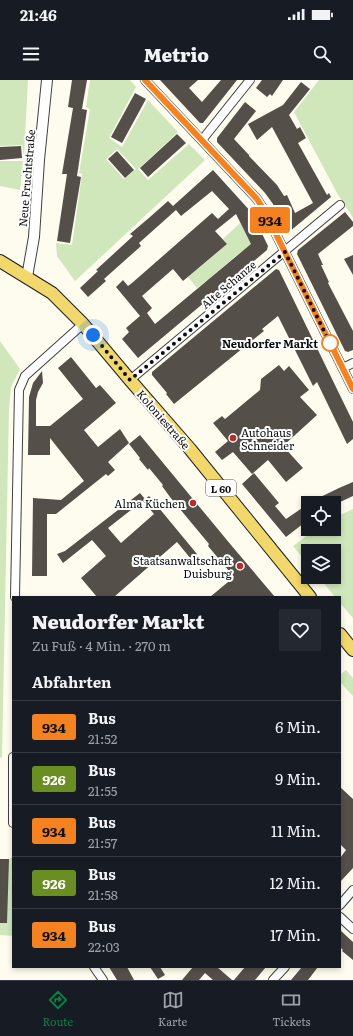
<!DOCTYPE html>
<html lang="de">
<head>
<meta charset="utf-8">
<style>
	:root { --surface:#171b24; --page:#242831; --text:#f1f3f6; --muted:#9ea1a6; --line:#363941; --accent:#0b8043 }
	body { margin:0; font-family:Literata,serif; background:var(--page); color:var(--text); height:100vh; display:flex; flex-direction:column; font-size:15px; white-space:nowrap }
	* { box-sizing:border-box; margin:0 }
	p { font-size:13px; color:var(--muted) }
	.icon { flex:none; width:22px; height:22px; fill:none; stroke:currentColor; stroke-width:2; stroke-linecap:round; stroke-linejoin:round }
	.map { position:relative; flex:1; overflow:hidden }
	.sheet { position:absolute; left:12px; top:516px; width:329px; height:372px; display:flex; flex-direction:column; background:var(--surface); border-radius:0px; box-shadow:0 2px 6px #0003 }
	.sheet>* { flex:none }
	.badge { padding:0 8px; border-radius:3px; font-size:14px; line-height:26px }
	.controls { position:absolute; left:301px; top:416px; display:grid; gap:8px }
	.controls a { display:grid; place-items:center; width:40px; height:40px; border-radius:0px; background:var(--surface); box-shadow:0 2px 6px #0003; font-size:20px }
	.you { position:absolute; width:20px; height:20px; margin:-10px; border:3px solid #fff; border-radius:50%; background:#1a73e8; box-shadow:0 0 0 6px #1a73e833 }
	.map>.badge { position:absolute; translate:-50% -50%; box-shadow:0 0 0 2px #fff }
	h2 { padding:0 20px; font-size:15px; line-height:36px }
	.round { display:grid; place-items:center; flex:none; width:42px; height:42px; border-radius:0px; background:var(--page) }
	.summary { display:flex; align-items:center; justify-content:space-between; height:68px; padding:0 20px }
	h1 { font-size:19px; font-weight:800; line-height:30px }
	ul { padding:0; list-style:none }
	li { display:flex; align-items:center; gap:12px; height:52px; padding:0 20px; border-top:1px solid var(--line) }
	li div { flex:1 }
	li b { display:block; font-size:15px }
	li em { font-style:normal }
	li .badge { min-width:44px; font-weight:700; text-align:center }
	.status { display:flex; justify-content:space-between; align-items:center; height:28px; padding:0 20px; background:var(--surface); direction:ltr }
	.status svg { height:11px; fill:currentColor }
	header { display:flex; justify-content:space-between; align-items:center; height:52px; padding:0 20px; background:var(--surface); font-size:18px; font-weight:800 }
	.menu { display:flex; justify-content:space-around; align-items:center; height:56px; border-top:1px solid var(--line); background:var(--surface); font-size:11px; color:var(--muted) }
	.menu a { display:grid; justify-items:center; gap:2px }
	.menu .on { color:var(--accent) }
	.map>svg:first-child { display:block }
</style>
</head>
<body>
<div class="status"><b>21:46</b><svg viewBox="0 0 49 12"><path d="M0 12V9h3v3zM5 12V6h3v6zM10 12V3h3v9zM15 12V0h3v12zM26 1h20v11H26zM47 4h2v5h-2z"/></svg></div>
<header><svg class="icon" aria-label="menu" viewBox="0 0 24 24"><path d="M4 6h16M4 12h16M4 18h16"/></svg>Metrio<svg class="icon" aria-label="search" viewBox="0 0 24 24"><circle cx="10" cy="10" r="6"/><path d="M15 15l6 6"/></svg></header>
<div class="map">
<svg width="353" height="900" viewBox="0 0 353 900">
	<rect width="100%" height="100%" fill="#fefcef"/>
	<g fill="#cfe7ba" fill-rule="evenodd">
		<path d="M0,0H28L24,77L22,65L0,66Z"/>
		<path d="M90,0H130L136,7L109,58L122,67L148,20L178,52L138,89L148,100L189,64L205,80L75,201L57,176L56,163L72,165L82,94L79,93L90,29L86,27ZM117,69L136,89L124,99L106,79Z"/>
		<path d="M319,0H353V138L337,113L294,32Z"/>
		<path d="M0,81H23L20,110L0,106Z"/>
		<path d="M240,143L252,165L238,174L210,198L211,199L209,201L207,200L197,208L188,197L227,164L223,159Z"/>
		<path d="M0,261L20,289L11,307L9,329L2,677L0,678Z"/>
		<path d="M353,429V538L340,523V517H335L319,497H334V471H308V484L293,466L316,449H334V438Z"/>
		<path d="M346,590L353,598V616L340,602V595Z"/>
		<path d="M13,777V856L0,855V843L9,779Z"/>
	</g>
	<g fill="#554f4a" fill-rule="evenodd">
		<path d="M72,0H87L82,29L87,30L77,96L81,97L70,163L57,161L67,94H62L73,28L68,27Z"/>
		<path d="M160,0H198L189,8L202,22L221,0H237L203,43H200Z"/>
		<path d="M262,0H283L272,16L270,14L267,17L256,8Z"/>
		<path d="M301,2L310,9L289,35L297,49L300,47L306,58L298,63L327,115L329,113L331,117L289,152L286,151L273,124L265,113L217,62V58L245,22L256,31L234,59L249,75V76L277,105L284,116L287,115L295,133L313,123L272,47L257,60L248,44L283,25Z"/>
		<path d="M135,13L146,19L122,63L111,57Z"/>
		<path d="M177,54L186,63L148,97L140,88Z"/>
		<path d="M21,66L22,78L0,80V67Z"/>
		<path d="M117,71L134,90L125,98L108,79Z"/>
		<path d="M213,90L252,133L268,166L267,170L138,278L122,259L129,252L126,248L140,236L116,207L123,200L128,206L132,203L212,133L218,139L229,129L212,111L181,136L176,130L139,163L141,166L104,199L106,201L88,217L80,208L98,191L96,190L133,156L130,154L150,137L168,121L173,126ZM236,134L251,164L155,244L147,233L152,228L142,216L173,189L183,201L227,164L215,151Z"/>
		<path d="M345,132L353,142V146L318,174L323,185H321L329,202L328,203L353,251V270L348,272L345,271L297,174L298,170Z"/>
		<path d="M353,175V195L344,179Z"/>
		<path d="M276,189L279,190L353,342V359L347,364L317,302L313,306L278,236L262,249L264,251L174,324L166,314L167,313L152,295V292Z"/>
		<path d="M71,277L96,308L100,305L116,323L84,350L98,367L120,349L129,363L108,382L115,390L108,396L106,394L56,434H47V496H32L33,418L61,420L84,401L50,358V375H28L29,317L33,303L42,291L43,303L38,312L36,320V346H50L83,319L58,288Z"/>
		<path d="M279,285L284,291L289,286L309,310L300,317L317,335L283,366L303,388L286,402L268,380L252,394L233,372L222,380L215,372L228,361L213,343L222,336L225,339L260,310L261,299Z"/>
		<path d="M140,355L231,465L275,517H210L234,497L208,466L209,464L170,417L162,406L163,405L149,388L148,390L139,379L140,378L129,364Z"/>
		<path d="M254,393L279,423L275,426L286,439L308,424V440L286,457L242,404Z"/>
		<path d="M353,402V416L338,423H308L339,408Z"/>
		<path d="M140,413L145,419L108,448L121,463L154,434L143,421L149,416L197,474L191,479L177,462L114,517H97L81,498L106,476L92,460L63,483L57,474L65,471Z"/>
		<path d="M340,707L353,719V788L340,802V778L346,770L340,764Z"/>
		<path d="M0,779H9L7,843H0Z"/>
		<path d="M340,850L353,862V880L342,871L343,870L340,867Z"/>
		<path d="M109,887H127L134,900H117Z"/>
		<path d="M150,887H160L165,895L158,899Z"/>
		<path d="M193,887H217L232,900H213L205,893L199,900H182Z"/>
		<path d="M245,887H266L255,900H234Z"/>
		<path d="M302,887H318L308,900H291Z"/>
	</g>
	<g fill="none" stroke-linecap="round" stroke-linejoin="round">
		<defs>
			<g id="minor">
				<path d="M145,0L257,119L264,130L353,309"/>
				<path d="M202,60L250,0"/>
				<path d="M343,288L353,283"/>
				<path d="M130,300L340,125"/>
				<path d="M15,517L19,310L25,296L83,244"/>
				<path d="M13,677V743"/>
				<path d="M340,825L353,810"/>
				<path d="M340,837L353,849"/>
				<path d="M94,887L103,900"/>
				<path d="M273,900L285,887"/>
			</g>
			<path id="tertiary" d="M27,197L34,157L39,80L47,0"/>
			<g id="primary">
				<path d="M0,181L52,213L83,244L130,300L190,369L310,517"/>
				<path d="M340,554L353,570"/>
			</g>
		</defs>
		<use href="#minor" stroke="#404040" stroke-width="10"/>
		<use href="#tertiary" stroke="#404040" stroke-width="12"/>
		<use href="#primary" stroke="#1e1e1e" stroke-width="14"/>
		<use href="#minor" stroke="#fff" stroke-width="8"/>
		<use href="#tertiary" stroke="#fff" stroke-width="10"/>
		<use href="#primary" stroke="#f1d76c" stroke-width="12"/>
	</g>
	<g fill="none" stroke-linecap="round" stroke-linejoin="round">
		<defs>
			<path id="line" d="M145,0L257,119L264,130L353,309"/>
		</defs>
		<use href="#line" stroke="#fff" stroke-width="9"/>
		<use href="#line" stroke="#f58220" stroke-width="6"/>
		<path stroke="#0d0d0d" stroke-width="4" stroke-dasharray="0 7.2" d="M93,255L130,300L285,172L330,263"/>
	</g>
	<circle fill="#fff" stroke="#f58220" stroke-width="2" cx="330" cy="263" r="8"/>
	<g fill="#b62d2d" stroke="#fff" stroke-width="1.5">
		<circle cx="233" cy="358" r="4"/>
		<circle cx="193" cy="423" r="4"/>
		<circle cx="240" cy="486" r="4"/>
	</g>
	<g text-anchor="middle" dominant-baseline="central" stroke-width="4" stroke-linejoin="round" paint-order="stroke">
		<rect fill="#fff" stroke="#565656" stroke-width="1" x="206" y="400" width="30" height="16" rx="3"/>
		<g font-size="10" font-weight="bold" fill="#0d0d0d">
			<text x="221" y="408">L 60</text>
		</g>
		<g font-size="11" fill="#0d0d0d" stroke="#fff">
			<text transform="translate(26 98) rotate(-85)">Neue Fruchtstraße</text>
			<text transform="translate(228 204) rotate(-40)">Alte Schanze</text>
			<text transform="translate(164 339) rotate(49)">Koloniestraße</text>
		</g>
		<g font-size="11" font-weight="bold" fill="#0d0d0d" stroke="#fff" text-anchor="end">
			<text x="318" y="263">Neudorfer Markt</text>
		</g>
		<g font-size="11" fill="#0d0d0d" stroke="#fff" text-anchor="end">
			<text x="241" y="352" text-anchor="start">Autohaus<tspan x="241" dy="13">Schneider</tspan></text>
			<text x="185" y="423">Alma Küchen</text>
			<text x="232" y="480">Staatsanwaltschaft<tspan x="232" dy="13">Duisburg</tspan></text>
		</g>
	</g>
</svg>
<div class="controls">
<a><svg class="icon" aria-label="locate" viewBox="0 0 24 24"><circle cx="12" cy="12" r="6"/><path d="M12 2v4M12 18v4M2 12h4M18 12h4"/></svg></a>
<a><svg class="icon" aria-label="layers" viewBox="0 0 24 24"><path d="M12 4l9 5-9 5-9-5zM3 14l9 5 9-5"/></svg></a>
</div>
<div class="you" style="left:93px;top:255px"></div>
<b class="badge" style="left:270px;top:140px;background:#f58220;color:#111">934</b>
<section class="sheet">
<div class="summary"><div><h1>Neudorfer Markt</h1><p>Zu Fuß · 4 Min. · 270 m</p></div><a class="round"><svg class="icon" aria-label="heart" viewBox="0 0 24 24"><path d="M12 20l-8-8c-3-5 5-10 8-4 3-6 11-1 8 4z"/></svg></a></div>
<h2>Abfahrten</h2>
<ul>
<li><span class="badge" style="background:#f58220;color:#111">934</span><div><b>Bus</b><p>21:52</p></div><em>6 Min.</em></li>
<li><span class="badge" style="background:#6b8e23;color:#fff">926</span><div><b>Bus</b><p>21:55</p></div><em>9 Min.</em></li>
<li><span class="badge" style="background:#f58220;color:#111">934</span><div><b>Bus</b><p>21:57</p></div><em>11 Min.</em></li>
<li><span class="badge" style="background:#6b8e23;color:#fff">926</span><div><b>Bus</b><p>21:58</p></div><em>12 Min.</em></li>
<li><span class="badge" style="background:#f58220;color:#111">934</span><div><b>Bus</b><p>22:03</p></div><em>17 Min.</em></li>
</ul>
</section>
</div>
<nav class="menu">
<a class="on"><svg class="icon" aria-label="directions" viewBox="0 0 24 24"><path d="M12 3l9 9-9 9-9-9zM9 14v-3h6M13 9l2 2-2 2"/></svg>Route</a>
<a><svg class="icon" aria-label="map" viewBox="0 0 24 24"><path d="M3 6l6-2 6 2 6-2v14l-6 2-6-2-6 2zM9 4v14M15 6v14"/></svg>Karte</a>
<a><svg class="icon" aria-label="tickets" viewBox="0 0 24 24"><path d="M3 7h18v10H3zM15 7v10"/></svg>Tickets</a>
</nav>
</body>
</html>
